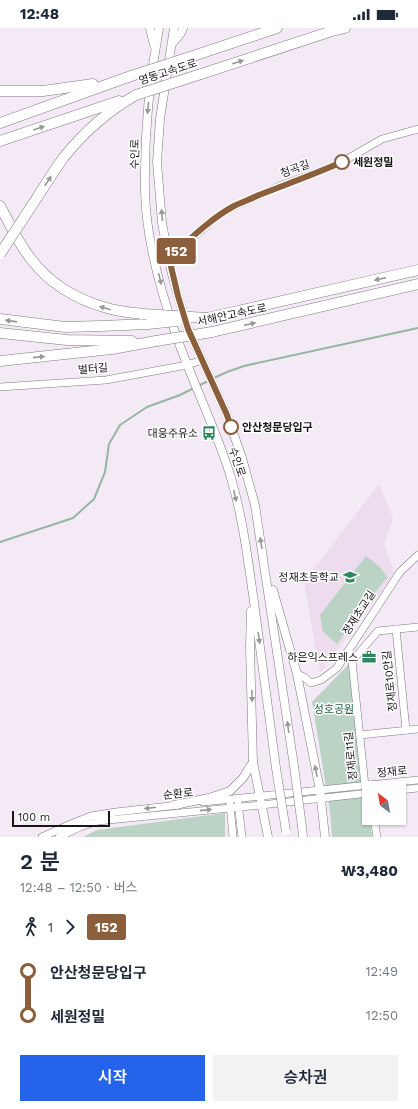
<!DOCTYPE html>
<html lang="ko">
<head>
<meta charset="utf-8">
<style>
	:root { --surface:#fff; --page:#f2f2f3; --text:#1f2937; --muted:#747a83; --accent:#2563eb }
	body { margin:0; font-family:"Work Sans","Noto Sans KR",sans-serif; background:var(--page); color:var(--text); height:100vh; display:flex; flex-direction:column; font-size:15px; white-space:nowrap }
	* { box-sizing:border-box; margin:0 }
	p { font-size:13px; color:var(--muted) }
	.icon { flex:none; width:22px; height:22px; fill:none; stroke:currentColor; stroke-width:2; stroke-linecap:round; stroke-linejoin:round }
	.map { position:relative; height:809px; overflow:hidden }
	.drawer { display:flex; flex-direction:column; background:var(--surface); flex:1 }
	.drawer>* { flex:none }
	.badge { padding:0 8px; border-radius:3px; font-size:14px; line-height:26px }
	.needle { width:26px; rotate:329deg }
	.buttons { position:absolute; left:362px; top:753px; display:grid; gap:8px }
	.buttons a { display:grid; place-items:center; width:44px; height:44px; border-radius:0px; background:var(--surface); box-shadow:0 1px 3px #0004; font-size:20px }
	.scale { position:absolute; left:12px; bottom:10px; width:98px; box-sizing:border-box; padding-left:4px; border:2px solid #191519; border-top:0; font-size:11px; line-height:14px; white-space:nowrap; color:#191519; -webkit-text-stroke:3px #fff; paint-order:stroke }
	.map>.badge { position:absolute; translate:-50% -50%; box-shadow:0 0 0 2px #fff }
	.legs { display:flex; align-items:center; gap:6px; height:44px; padding:0 20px; font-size:13px }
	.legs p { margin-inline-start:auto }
	.summary { display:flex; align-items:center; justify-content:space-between; height:68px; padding:0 20px }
	h1 { font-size:22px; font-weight:600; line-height:30px }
	.button { display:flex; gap:8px; margin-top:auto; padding:8px 20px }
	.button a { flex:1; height:46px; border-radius:0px; background:var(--accent); color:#fff; font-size:16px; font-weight:600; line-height:46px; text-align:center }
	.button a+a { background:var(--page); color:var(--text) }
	ul { padding:0 20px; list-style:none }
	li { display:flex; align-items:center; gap:14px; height:44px; font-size:15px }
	li i { display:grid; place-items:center; width:6px; height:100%; margin:0 5px; background:currentColor }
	li i::after { content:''; width:10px; height:10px; margin:-5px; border:3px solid; border-radius:50%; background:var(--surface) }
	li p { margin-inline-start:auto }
	li:first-child i { background:linear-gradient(#0000 50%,currentColor 0) }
	li:last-child i { background:linear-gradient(currentColor 50%,#0000 0) }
	.status { display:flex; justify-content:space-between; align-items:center; height:28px; padding:0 20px; background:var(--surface); direction:ltr }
	.status svg { height:11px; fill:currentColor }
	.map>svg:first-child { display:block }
</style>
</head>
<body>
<div class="status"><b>12:48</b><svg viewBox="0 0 49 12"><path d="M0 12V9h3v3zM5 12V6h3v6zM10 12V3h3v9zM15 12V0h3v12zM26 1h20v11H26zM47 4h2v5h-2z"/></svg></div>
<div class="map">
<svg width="418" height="809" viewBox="0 0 418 809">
	<rect width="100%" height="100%" fill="#f4eaf6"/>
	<path fill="#ecdcee" d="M379,456L393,490L384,516L394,544L389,553L320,645L304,554Z"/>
	<g fill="#bbd3c5">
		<path d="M366,528L380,539L387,549L337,616L323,604L320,587Z"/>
		<path d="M350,635L360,749L369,780V790H370L372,809H332L330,783L312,674Z"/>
		<path d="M225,785V809H83L97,802Z"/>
	</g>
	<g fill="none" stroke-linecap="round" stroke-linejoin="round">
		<g stroke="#94b6a2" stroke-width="2">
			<path d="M214,350L227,344L244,338L418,300"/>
			<path d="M198,358L210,352"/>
			<path d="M0,514L73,490L94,471L105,444L109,416L120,397L147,379L180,367L194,360"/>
		</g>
		<defs>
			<g id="minor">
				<path d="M169,230L212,193L222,185L235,178L282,157L323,142L342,134L382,111L418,101"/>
				<path d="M0,359L106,352L187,337L202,332"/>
				<path d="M396,601L406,702"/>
				<path d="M347,624L352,633L365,758"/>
				<path d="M352,633L378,603L418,599"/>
				<path d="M297,646L304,649L311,655L321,652L337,640L400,544L418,527"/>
				<path d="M360,707L418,701"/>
				<path d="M399,762L418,760"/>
				<path d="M203,774L418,752"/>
				<path d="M238,775L242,809"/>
				<path d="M230,776L233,809"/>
				<path d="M374,790L377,809"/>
				<path d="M42,809L71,796L91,788L116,784L179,777"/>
				<path d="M59,809L80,799L98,793L261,777L369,765"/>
			</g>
			<g id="major">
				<path d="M150,0L154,17"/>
				<path d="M159,0C149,54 144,108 145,163C146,209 160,261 175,304C192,354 216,400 231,450C243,490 248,533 254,574C261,629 269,685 276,740"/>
				<path d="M174,0L160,91L157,134L162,195L171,242L178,268L188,301L227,387L242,430L255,477L294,738"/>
				<path d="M172,16L181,5L183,0"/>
				<path d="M273,562L297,646L320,762L325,809"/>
				<path d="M251,583L250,619L253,734L268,809"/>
				<path d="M174,777L209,770L230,763L243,750L253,734"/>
				<path d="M302,799L303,809"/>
			</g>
			<g id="highway">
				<path d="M196,27L277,0"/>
				<path d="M201,46L332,3L345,0"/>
				<path d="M0,63H43L93,56"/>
				<path d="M0,95L131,48"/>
				<path d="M0,113L119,73"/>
				<path d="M0,178C10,196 18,215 31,231C50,256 78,272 107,280C119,284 131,284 143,286"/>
				<path d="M27,185C39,167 51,147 64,129C84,104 108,83 136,67"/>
				<path d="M207,290L418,242"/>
				<path d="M0,291L65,299L101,298L148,296"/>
				<path d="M212,304L418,256"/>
				<path d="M0,305L67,312L132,313"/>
				<path d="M0,333L112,321L156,313"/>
			</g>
		</defs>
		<use href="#minor" stroke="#807782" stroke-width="8"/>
		<use href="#major" stroke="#807782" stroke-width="9"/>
		<use href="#highway" stroke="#807782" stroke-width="11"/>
		<use href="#minor" stroke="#fff" stroke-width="7"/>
		<use href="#major" stroke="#fff" stroke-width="8"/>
		<use href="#highway" stroke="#fff" stroke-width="10"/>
		<defs>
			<g id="major-bridge">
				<path d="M294,738L302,799"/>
				<path d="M276,740L286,803"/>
			</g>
			<g id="highway-bridge">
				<path d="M131,48L196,27"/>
				<path d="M136,67L201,46"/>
				<path d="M0,226L27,185"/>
				<path d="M143,286L207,290"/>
				<path d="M148,296L177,293"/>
				<path d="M156,313L212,304"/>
			</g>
		</defs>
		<use href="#major-bridge" stroke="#807782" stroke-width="9" stroke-linecap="butt"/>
		<use href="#highway-bridge" stroke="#807782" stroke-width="11" stroke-linecap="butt"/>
		<use href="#major-bridge" stroke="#fff" stroke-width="8"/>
		<use href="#highway-bridge" stroke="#fff" stroke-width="10"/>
	</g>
	<defs><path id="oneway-solid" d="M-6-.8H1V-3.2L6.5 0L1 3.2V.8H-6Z"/></defs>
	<g fill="#989698">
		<use href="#oneway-solid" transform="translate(238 34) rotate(-18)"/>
		<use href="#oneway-solid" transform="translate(148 80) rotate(96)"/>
		<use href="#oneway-solid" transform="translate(39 100) rotate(-19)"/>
		<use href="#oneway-solid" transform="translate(48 153) rotate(-57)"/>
		<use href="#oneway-solid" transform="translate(162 187) rotate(-95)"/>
		<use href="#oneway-solid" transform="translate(160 251) rotate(76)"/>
		<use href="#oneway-solid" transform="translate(380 251) rotate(167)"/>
		<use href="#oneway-solid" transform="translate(105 280) rotate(-164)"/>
		<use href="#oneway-solid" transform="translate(11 293) rotate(-172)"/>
		<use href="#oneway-solid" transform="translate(250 296) rotate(-13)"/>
		<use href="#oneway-solid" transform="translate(39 329) rotate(-6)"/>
		<use href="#oneway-solid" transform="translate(235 468) rotate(77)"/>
		<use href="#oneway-solid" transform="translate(261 515) rotate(-99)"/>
		<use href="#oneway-solid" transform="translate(259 610) rotate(82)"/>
		<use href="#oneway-solid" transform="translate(252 668) rotate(88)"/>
		<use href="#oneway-solid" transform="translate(288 699) rotate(-98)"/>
		<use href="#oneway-solid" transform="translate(316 743) rotate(-101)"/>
		<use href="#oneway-solid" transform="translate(150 780) rotate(173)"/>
		<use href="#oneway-solid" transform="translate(206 782) rotate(-6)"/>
	</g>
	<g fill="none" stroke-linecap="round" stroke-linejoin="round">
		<defs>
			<path id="line-1" d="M231,399L227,387L188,301L178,268L169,230C189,212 210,191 234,178C242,174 251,171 259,167C287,156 315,146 342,134"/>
		</defs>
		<use href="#line-1" stroke="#fff" stroke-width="9"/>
		<use href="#line-1" stroke="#8b5e3c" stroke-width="6"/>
	</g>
	<defs>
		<symbol id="bus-bare" viewBox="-9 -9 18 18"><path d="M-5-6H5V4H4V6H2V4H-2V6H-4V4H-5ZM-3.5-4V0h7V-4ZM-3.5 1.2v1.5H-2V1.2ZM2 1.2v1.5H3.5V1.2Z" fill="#2c875d" stroke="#fff" stroke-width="2.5" paint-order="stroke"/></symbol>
		<symbol id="school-bare" viewBox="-9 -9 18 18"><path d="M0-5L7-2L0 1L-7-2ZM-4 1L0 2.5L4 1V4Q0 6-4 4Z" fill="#2c875d" stroke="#fff" stroke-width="2.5" paint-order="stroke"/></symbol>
		<symbol id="office-bare" viewBox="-9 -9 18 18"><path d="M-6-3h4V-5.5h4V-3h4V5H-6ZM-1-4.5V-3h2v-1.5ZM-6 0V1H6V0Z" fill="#2c875d" stroke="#fff" stroke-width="2.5" paint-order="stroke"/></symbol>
	</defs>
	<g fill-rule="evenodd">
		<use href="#bus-bare" x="199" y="395" width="20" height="20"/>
		<use href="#school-bare" x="340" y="539" width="20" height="20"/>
		<use href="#office-bare" x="359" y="619" width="20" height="20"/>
	</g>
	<g fill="#fff" stroke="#8b5e3c" stroke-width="2">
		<circle cx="342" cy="134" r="7"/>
		<circle cx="231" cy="399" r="7"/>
	</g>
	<g text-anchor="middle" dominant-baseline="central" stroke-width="3" stroke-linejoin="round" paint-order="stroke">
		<g font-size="11" fill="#191519" stroke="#fff">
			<text transform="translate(168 44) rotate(-18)">영동고속도로</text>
			<text transform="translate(135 126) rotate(-89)">수인로</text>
			<text transform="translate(295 141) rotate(-20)">청곡길</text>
			<text transform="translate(232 287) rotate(-12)">서해안고속도로</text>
			<text transform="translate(93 341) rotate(-5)">벌터길</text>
			<text transform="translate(237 434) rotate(71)">수인로</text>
			<text transform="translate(359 585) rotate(-57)">정재초교길</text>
			<text transform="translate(390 653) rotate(-96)">정재로10안길</text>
			<text transform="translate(351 728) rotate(-96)">정재로11길</text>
			<text transform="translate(392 744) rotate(-6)">정재로</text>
			<text transform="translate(178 766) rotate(-6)">순환로</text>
		</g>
		<g font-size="11" font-weight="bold" fill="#191519" stroke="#fff" text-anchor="start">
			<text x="353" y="134">세원정밀</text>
			<text x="242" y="399">안산청문당입구</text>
		</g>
		<g font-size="11" fill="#191519" stroke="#fff" text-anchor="end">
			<text x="198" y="405">대웅주유소</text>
			<text x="339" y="549">정재초등학교</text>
			<text x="358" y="629">하은익스프레스</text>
		</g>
		<g font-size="11" fill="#215a3f" stroke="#fff">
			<text x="334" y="681">성호공원</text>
		</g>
	</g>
</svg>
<div class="buttons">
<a><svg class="needle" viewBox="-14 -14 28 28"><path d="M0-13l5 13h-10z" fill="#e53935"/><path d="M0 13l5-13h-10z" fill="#747a83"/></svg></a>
</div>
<div class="scale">100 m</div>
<b class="badge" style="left:176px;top:223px;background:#8b5e3c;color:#fff">152</b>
</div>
<section class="drawer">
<div class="summary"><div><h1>2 분</h1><p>12:48 – 12:50 · 버스</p></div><b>₩3,480</b></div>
<div class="legs"><svg class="icon" aria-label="walk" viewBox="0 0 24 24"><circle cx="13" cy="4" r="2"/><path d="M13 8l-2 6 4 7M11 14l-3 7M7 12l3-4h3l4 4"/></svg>1<svg class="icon" aria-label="forward" viewBox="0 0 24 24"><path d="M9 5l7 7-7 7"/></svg><b class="badge" style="background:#8b5e3c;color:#fff">152</b></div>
<ul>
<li><i style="color:#8b5e3c"></i><b>안산청문당입구</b><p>12:49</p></li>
<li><i style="color:#8b5e3c"></i><b>세원정밀</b><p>12:50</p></li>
</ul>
<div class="button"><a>시작</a><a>승차권</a></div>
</section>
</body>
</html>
